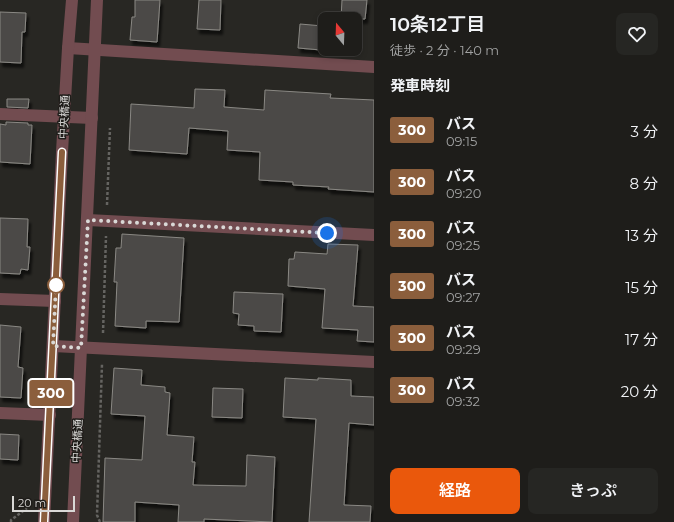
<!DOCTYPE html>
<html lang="ja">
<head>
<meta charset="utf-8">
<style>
	:root { --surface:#1e1d1a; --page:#262623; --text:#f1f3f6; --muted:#a1a2a2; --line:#3c3b39; --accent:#ea580c }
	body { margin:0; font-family:Montserrat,"Noto Sans JP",sans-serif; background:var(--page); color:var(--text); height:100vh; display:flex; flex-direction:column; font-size:15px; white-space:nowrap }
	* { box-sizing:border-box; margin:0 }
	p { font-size:13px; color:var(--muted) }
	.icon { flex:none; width:22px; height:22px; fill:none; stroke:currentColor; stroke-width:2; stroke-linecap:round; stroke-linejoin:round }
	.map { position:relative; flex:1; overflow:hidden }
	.drawer { display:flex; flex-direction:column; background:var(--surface); width:300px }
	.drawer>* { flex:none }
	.badge { padding:0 8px; border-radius:3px; font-size:14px; line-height:26px }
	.needle { width:26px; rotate:341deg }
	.controls { position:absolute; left:318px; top:12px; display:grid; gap:8px }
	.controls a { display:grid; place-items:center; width:44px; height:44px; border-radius:8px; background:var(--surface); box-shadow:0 2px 6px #0003,0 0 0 1px var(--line); font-size:20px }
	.scale { position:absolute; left:12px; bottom:10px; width:63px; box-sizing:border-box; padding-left:4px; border:2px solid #d9d8d6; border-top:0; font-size:11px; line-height:14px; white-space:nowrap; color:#d9d8d6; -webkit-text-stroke:3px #1f1d1a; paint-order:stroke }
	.you { position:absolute; width:20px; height:20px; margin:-10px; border:3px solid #fff; border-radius:50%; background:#1a73e8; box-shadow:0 0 0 6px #1a73e833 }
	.map>.badge { position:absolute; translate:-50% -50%; box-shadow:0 0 0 2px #fff }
	h2 { padding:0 16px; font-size:15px; line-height:36px }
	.round { display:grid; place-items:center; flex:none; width:42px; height:42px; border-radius:8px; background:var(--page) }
	.headline { display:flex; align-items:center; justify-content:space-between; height:68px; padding:0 16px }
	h1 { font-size:19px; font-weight:600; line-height:30px }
	.cta { display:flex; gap:8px; margin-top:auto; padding:8px 16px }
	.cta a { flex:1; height:46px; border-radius:8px; background:var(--accent); color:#fff; font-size:16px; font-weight:600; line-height:46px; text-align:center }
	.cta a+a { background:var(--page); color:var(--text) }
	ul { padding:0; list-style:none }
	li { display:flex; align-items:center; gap:12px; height:52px; padding:0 16px }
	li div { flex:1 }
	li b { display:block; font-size:15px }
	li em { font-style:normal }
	li .badge { min-width:44px; font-weight:700; text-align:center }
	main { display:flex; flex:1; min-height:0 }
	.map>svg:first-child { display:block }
</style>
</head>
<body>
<main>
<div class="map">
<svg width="374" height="522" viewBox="0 0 374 522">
	<defs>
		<filter id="shadow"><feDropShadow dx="2.5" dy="4.5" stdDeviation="1" flood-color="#0009"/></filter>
	</defs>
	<rect width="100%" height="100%" fill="#282723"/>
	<g fill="#4b4a46" stroke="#8a8884" filter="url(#shadow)">
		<path d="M135,0H160L157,42L130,40L132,17H135Z"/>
		<path d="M199,0H221L220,30L197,29Z"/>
		<path d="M342,0H367L365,19H341Z"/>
		<path d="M0,12L26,13L25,32H22L21,63L0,62Z"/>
		<path d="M300,24L323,26L321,50L298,48Z"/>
		<path d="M195,89L225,90L224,107L264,110L265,90L331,94L330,98L374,100V192L328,189L329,187L293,185V182L259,180L260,152L227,150L228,131L189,128L187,154L129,150L131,104L194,108Z"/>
		<path d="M7,99H29L28,108L7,107Z"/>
		<path d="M6,122L28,123V125H32L30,164L0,162V124L6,125Z"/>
		<path d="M0,218L28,219L27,247H30L28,270L21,269L20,274L0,273Z"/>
		<path d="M122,234L184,238L179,322L146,321V328L115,326L117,282H114L116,248H121Z"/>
		<path d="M328,244L358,245L353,306L374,307V342L357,341L358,330L322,328L325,289L288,286L289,259H294L295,252L327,254Z"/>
		<path d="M234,292L283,294L281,332L254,331V326L238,325L239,314L233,313Z"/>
		<path d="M0,325L21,327L18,367L23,368L21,398L0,397Z"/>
		<path d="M114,368L142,370L141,385L165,387V392L170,393L167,435L194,437L192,462H195L193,485L246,486L247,455L275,457L272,522L204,519V522H178L179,505L135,502V522H103L105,458L142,460L145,416L111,414Z"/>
		<path d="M285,378L318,380V378L351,380V396L374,397V425L349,423L344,505L371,506L370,522H309L316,419L283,417Z"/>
		<path d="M213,388L243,389L242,418L212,417Z"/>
		<path d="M0,434L19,435L18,460L0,459Z"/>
	</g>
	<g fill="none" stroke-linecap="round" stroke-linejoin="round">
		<g stroke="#656461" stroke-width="2.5" stroke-dasharray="3 2" stroke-linecap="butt">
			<path d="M107,205L110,128"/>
			<path d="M103,333L106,236"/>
			<path d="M11,522V520L27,508"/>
			<path d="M100,522L97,515L102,364"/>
		</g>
		<g stroke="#724c50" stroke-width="12">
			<path d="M68,48L374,67"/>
			<path d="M0,114L92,118"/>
			<path d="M88,220L374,235"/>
			<path d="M0,299L55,301"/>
			<path d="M53,346L374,362"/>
			<path d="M0,413L50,415"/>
			<path d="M44,522L62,152L68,48L72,0"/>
			<path d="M73,522L97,0"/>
		</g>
	</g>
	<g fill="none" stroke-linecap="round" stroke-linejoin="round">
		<defs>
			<path id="line" d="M44,522L62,152"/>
		</defs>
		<use href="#line" stroke="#fff" stroke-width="9"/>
		<use href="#line" stroke="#8b5e3c" stroke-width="6"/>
		<path stroke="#d9d8d6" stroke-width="4" stroke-dasharray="0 7.2" d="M56,285L53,346L81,348L88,220L327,233"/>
	</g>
	<circle fill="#fff" stroke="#8b5e3c" stroke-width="2" cx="56" cy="285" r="8"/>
	<g text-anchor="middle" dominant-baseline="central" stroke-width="3" stroke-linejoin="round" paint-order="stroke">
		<g font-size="11" fill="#d9d8d6" stroke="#1f1d1a">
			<text transform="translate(64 117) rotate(-87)">中央橋通</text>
			<text transform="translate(77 441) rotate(-87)">中央橋通</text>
		</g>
	</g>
</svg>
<div class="controls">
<a><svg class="needle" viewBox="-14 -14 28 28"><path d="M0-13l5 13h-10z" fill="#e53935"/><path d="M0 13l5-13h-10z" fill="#a1a2a2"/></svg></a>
</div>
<div class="scale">20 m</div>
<div class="you" style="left:327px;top:233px"></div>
<b class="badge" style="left:51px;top:393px;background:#8b5e3c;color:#fff">300</b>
</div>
<section class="drawer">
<div class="headline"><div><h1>10条12丁目</h1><p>徒歩 · 2 分 · 140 m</p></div><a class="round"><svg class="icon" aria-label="heart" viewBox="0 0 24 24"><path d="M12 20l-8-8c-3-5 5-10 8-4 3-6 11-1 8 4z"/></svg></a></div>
<h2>発車時刻</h2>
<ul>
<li><span class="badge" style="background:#8b5e3c;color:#fff">300</span><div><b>バス</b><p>09:15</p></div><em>3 分</em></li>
<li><span class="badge" style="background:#8b5e3c;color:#fff">300</span><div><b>バス</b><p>09:20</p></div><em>8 分</em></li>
<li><span class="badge" style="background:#8b5e3c;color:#fff">300</span><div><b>バス</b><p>09:25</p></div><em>13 分</em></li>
<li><span class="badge" style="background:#8b5e3c;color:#fff">300</span><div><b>バス</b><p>09:27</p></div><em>15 分</em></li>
<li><span class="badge" style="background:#8b5e3c;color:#fff">300</span><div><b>バス</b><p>09:29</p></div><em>17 分</em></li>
<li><span class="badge" style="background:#8b5e3c;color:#fff">300</span><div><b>バス</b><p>09:32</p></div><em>20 分</em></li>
</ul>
<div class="cta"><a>経路</a><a>きっぷ</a></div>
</section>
</main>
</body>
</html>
